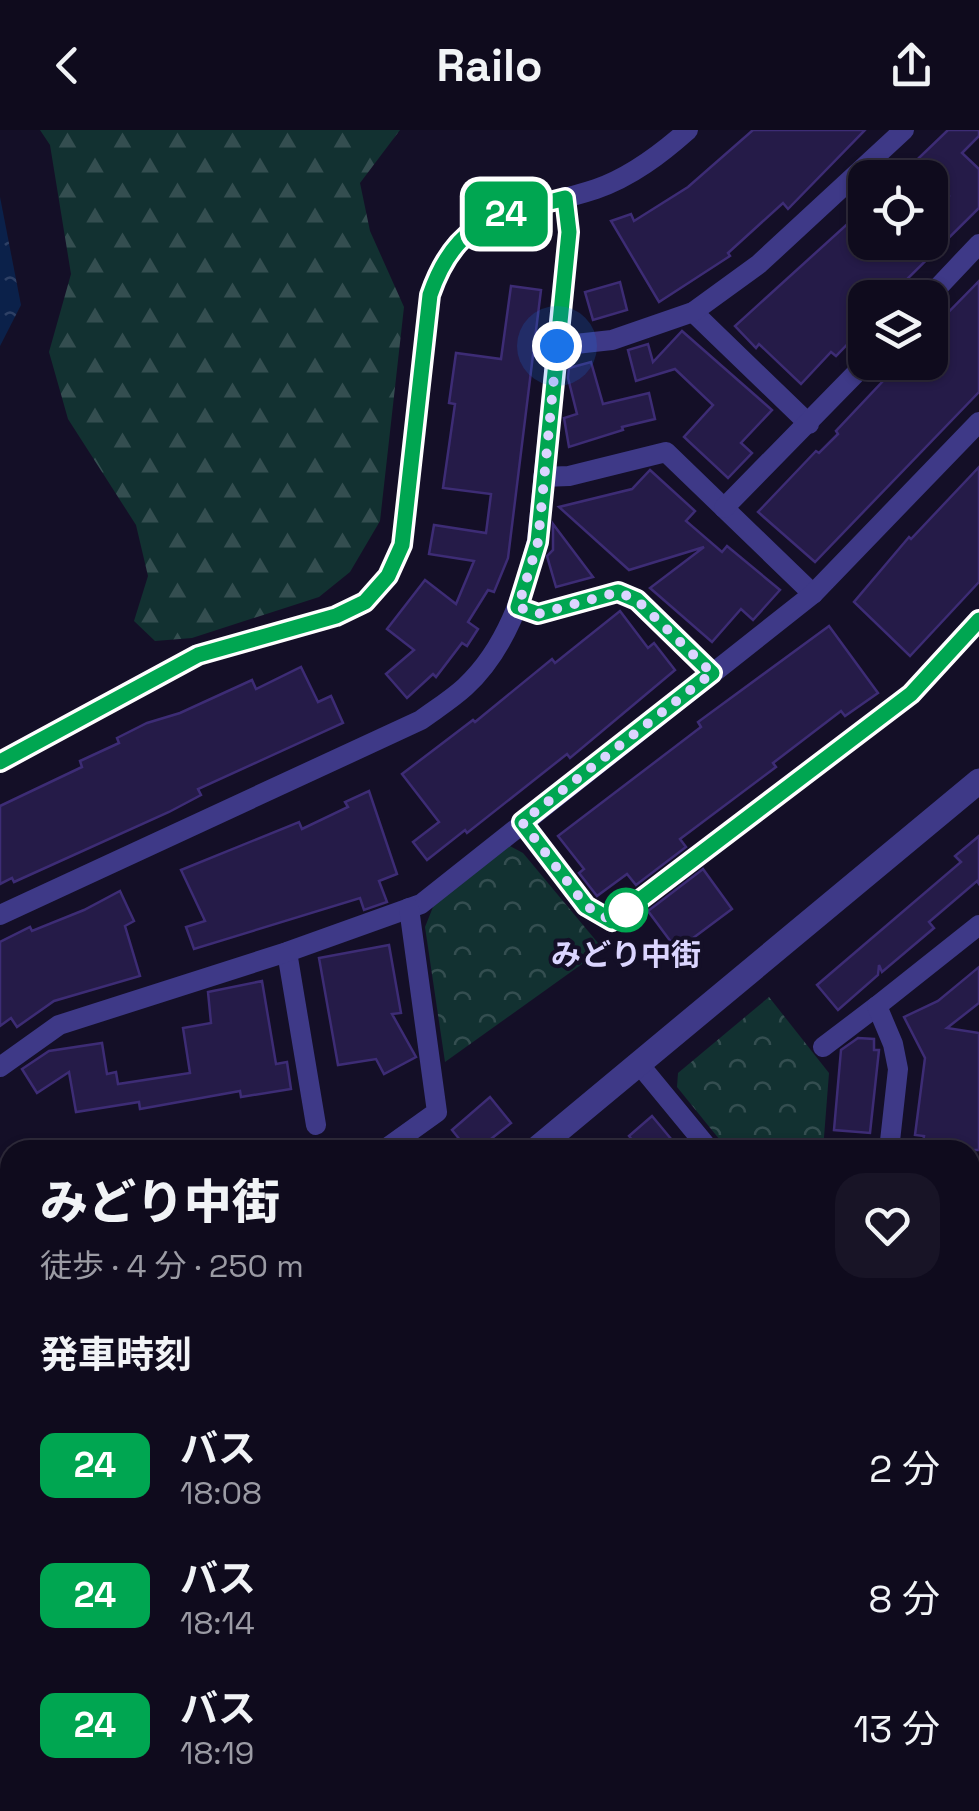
<!DOCTYPE html>
<html lang="ja">
<head>
<meta charset="utf-8">
<style>
	body { margin:0; font-family:"Space Grotesk","Noto Sans JP",sans-serif; background:#181426; color:#f1f3f6; height:100vh; display:flex; flex-direction:column; font-size:38px; white-space:nowrap }
	* { box-sizing:border-box; margin:0 }
	p { font-size:32px; color:#9b9ba4 }
	.icon { flex:none; width:55px; height:55px; fill:none; stroke:currentColor; stroke-width:2; stroke-linecap:round; stroke-linejoin:round }
	.map { position:relative; flex:1; overflow:hidden }
	.details { position:absolute; left:0px; top:1010px; width:980px; height:672px; display:flex; flex-direction:column; background:#0f0b1d; border-radius:30px 30px 0 0; box-shadow:0 2px 8px #0004,0 0 0 2px #2f2b3b }
	.details>* { flex:none }
	.badge { padding:0 20px; border-radius:15px; font-size:35px; line-height:65px }
	.buttons { position:absolute; left:848px; top:30px; display:grid; gap:20px }
	.buttons a { display:grid; place-items:center; width:100px; height:100px; border-radius:20px; background:#0f0b1d; box-shadow:0 2px 8px #0004,0 0 0 2px #2f2b3b; font-size:50px }
	.you { position:absolute; width:50px; height:50px; margin:-25px; border:8px solid #fff; border-radius:50%; background:#1a73e8; box-shadow:0 0 0 15px #1a73e833 }
	.map>.badge { position:absolute; translate:-50% -50%; box-shadow:0 0 0 5px #fff }
	h2 { padding:0 40px; font-size:38px; line-height:90px }
	.round { display:grid; place-items:center; flex:none; width:105px; height:105px; border-radius:30px; background:#181426 }
	.headline { display:flex; align-items:center; justify-content:space-between; height:170px; padding:0 40px }
	h1 { font-size:48px; font-weight:800; line-height:75px }
	ul { padding:0; list-style:none }
	li { display:flex; align-items:center; gap:30px; height:130px; padding:0 40px }
	li div { flex:1 }
	li b { display:block; font-size:38px }
	li em { font-style:normal }
	li .badge { min-width:110px; font-weight:700; text-align:center }
	header { display:flex; justify-content:space-between; align-items:center; height:130px; padding:0 40px; background:#0f0b1d; font-size:45px; font-weight:800 }
	.map>svg:first-child { display:block }
</style>
</head>
<body>
<header><svg class="icon" aria-label="back" viewBox="0 0 24 24"><path d="M15 5l-7 7 7 7"/></svg>Railo<svg class="icon" aria-label="share" viewBox="0 0 24 24"><path d="M12 15V3M7 8l5-5 5 5M5 13v7h14v-7"/></svg></header>
<div class="map">
<svg width="979" height="1681" viewBox="0 0 979 1681">
	<defs>
		<pattern id="forest-firs" width="22" height="20" patternUnits="userSpaceOnUse" patternTransform="scale(2.5)"><rect width="22" height="20" fill="#123131"/><path d="M5 1l3.5 6h-7zM16 11l3.5 6h-7z" fill="#344e50"/></pattern>
		<pattern id="park-crowns" width="20" height="18" patternUnits="userSpaceOnUse" patternTransform="scale(2.5)"><rect width="20" height="18" fill="#123131"/><path d="M2 6a3 3 0 1 1 6 0M12 15a3 3 0 1 1 6 0" fill="none" stroke="#344e50"/></pattern>
		<pattern id="water-ripples" width="26" height="14" patternUnits="userSpaceOnUse" patternTransform="scale(2.5)"><rect width="26" height="14" fill="#0b214a"/><path d="M2 4q2-2 4 0t4 0M15 11q2-2 4 0t4 0" fill="none" stroke="#2e4065"/></pattern>
	</defs>
	<rect width="100%" height="100%" fill="#140f27"/>
	<g fill="url(#forest-firs)">
		<polygon points="40,0 400,0 360,53 370,101 404,177 380,391 350,442 319,467 192,508 155,511 134,491 148,446 136,395 68,289 49,222 71,144 50,15"/>
		<polygon points="970,1367 979,1369 979,1681 0,1681 0,1636 10,1630 10,1672 970,1672"/>
	</g>
	<g fill="url(#park-crowns)">
		<polygon points="508,715 523,723 603,819 445,932 425,797 435,772"/>
		<polygon points="769,867 829,943 823,1020 728,1020 677,957 678,943"/>
	</g>
	<polygon fill="url(#water-ripples)" points="0,67 21,175 0,216"/>
	<g fill="#251b48" stroke="#3d2c75" stroke-width="2.5">
		<polygon points="753,0 865,0 788,79 783,73 728,123 730,126 659,172 611,91 631,84 634,91 688,57"/>
		<polygon points="948,0 979,0 979,6 962,23 979,39 979,78 888,168 865,168 865,196 836,226 831,222 801,254 759,214 756,218 735,196 865,78 865,112 930,112 930,85 949,66 932,48 898,48"/>
		<polygon points="979,151 979,262 815,432 758,382 816,321 819,323 838,304 836,301 901,232 930,232 930,201"/>
		<polygon points="620,152 627,180 593,190 585,162"/>
		<polygon points="511,156 541,160 508,428 494,462 488,460 468,492 478,499 467,516 462,513 436,547 433,544 407,568 386,544 414,520 387,499 425,450 456,474 474,431 429,424 434,395 486,403 491,364 443,358 455,274 449,273 456,223 501,229"/>
		<polygon points="682,201 772,280 741,313 752,323 728,348 684,307 713,275 675,239 636,251 628,220 648,214 653,232"/>
		<polygon points="591,232 603,274 649,263 655,289 622,297 623,300 569,317 564,288 577,284 568,248 569,238"/>
		<polygon points="979,337 979,452 910,526 854,472 909,407 911,409"/>
		<polygon points="650,340 695,381 686,391 722,422 727,416 780,460 753,490 741,479 712,512 650,458 704,417 629,440 559,377 632,359"/>
		<polygon points="553,394 593,447 556,457 547,426 553,420"/>
		<polygon points="620,481 648,518 654,513 675,540 570,628 567,624 467,703 465,700 427,730 413,712 439,692 402,644 473,590 475,592 552,529 555,533"/>
		<polygon points="829,496 878,563 845,586 841,581 773,633 776,637 680,709 686,717 636,755 627,744 597,766 579,743 584,739 558,706 701,597 698,592"/>
		<polygon points="301,537 318,572 331,566 343,593 198,659 201,665 169,682 14,752 12,748 0,754 0,676 82,637 80,631 119,613 117,608 147,593 180,583 252,550 256,559"/>
		<polygon points="369,661 397,744 379,751 387,772 364,780 360,768 194,819 186,797 205,791 181,740 299,692 302,699 348,677 345,672"/>
		<polygon points="979,706 979,754 977,751 929,792 934,798 882,842 879,835 878,845 838,880 817,855 961,732 955,726"/>
		<polygon points="703,739 732,779 677,820 648,781"/>
		<polygon points="120,761 134,791 125,796 140,846 54,871 17,897 11,888 0,896 0,812 30,797 32,801 84,780"/>
		<polygon points="389,815 401,883 392,884 416,927 384,944 376,929 338,935 319,828"/>
		<polygon points="979,837 979,873 947,898 979,903 979,1020 922,1020 924,1006 915,1005 925,928 904,887 938,871"/>
		<polygon points="262,851 276,934 287,932 291,959 241,967 240,961 140,979 139,972 76,982 69,942 37,963 22,939 49,921 102,913 107,944 116,942 118,954 190,943 183,898 211,893 208,862"/>
		<polygon points="858,908 874,909 874,920 879,920 870,1003 834,1000 841,920"/>
		<polygon points="490,967 511,993 477,1020 468,1020 452,1000"/>
		<polygon points="652,986 672,1010 660,1020 640,1020 629,1006"/>
	</g>
	<g fill="none" stroke-linecap="round" stroke-linejoin="round">
		<g stroke="#3e3987" stroke-width="20">
			<polyline points="928,168 979,114"/>
			<polyline points="693,182 809,294"/>
			<polyline points="557,216 612,210 693,182 759,134 904,0"/>
			<polyline points="543,347 569,346 666,322 813,464"/>
			<polyline points="724,378 867,232"/>
			<polyline points="518,477 538,484 618,462 637,470 712,543"/>
			<path d="M0 632 198 525 336 486 365 472 388 446 402 415 430 165C461 75 518 85 596 59 631 47 661 24 688 0"/>
			<polyline points="522,692 586,776 612,791 911,564 979,490"/>
			<path d="M0 785 421 590C436 579 452 569 465 557 506 519 524 464 537 411L569 101 565 67"/>
			<polyline points="287,822 316,995"/>
			<polyline points="823,917 877,876"/>
			<polyline points="639,934 709,1019"/>
			<polyline points="0,937 59,895 287,822 421,774 813,464 979,292"/>
			<polyline points="384,1020 437,982 409,778"/>
			<polyline points="889,1020 898,939 893,914 877,876 979,795"/>
			<polyline points="0,1174 10,1176"/>
			<polyline points="970,1340 979,1342"/>
			<polyline points="0,1391 10,1392"/>
		</g>
		<g stroke="#3e3987" stroke-width="25">
			<polyline points="535,1020 979,651"/>
			<polyline points="0,1286 10,1287"/>
		</g>
	</g>
	<g fill="none" stroke-linecap="round" stroke-linejoin="round">
		<g stroke="#fff" stroke-width="22">
			<path id="line" d="M0 632 198 525 336 486 365 472 388 446 402 415 430 165C456 89 495 87 565 68L569 102 538 412 518 477 538 484 618 462 637 470 712 543 522 692 586 776 612 791 911 564 979 490"/>
		</g>
		<use href="#line" stroke="#00a651" stroke-width="15"/>
		<polyline stroke="#dbd5ff" stroke-width="10" stroke-dasharray="0 18" points="557,216 538,412 518,477 538,484 618,462 637,470 712,543 522,692 586,776 612,791 626,780"/>
	</g>
	<circle fill="#fff" stroke="#00a651" stroke-width="5" cx="626" cy="780" r="20"/>
	<g text-anchor="middle" dominant-baseline="central" stroke-width="8" stroke-linejoin="round" paint-order="stroke">
		<g font-size="30" font-weight="bold" fill="#dbd5ff" stroke="#140f27">
			<text x="626" y="824">みどり中街</text>
		</g>
	</g>
</svg>
<div class="buttons">
<a><svg class="icon" aria-label="locate" viewBox="0 0 24 24"><circle cx="12" cy="12" r="6"/><path d="M12 2v4M12 18v4M2 12h4M18 12h4"/></svg></a>
<a><svg class="icon" aria-label="layers" viewBox="0 0 24 24"><path d="M12 4l9 5-9 5-9-5zM3 14l9 5 9-5"/></svg></a>
</div>
<div class="you" style="left:557px;top:216px"></div>
<b class="badge" style="left:506px;top:84px;background:#00a651;color:#fff">24</b>
<section class="details">
<div class="headline"><div><h1>みどり中街</h1><p>徒歩 · 4 分 · 250 m</p></div><a class="round"><svg class="icon" aria-label="heart" viewBox="0 0 24 24"><path d="M12 20l-8-8c-3-5 5-10 8-4 3-6 11-1 8 4z"/></svg></a></div>
<h2>発車時刻</h2>
<ul>
<li><span class="badge" style="background:#00a651;color:#fff">24</span><div><b>バス</b><p>18:08</p></div><em>2 分</em></li>
<li><span class="badge" style="background:#00a651;color:#fff">24</span><div><b>バス</b><p>18:14</p></div><em>8 分</em></li>
<li><span class="badge" style="background:#00a651;color:#fff">24</span><div><b>バス</b><p>18:19</p></div><em>13 分</em></li>
</ul>
</section>
</div>
</body>
</html>
